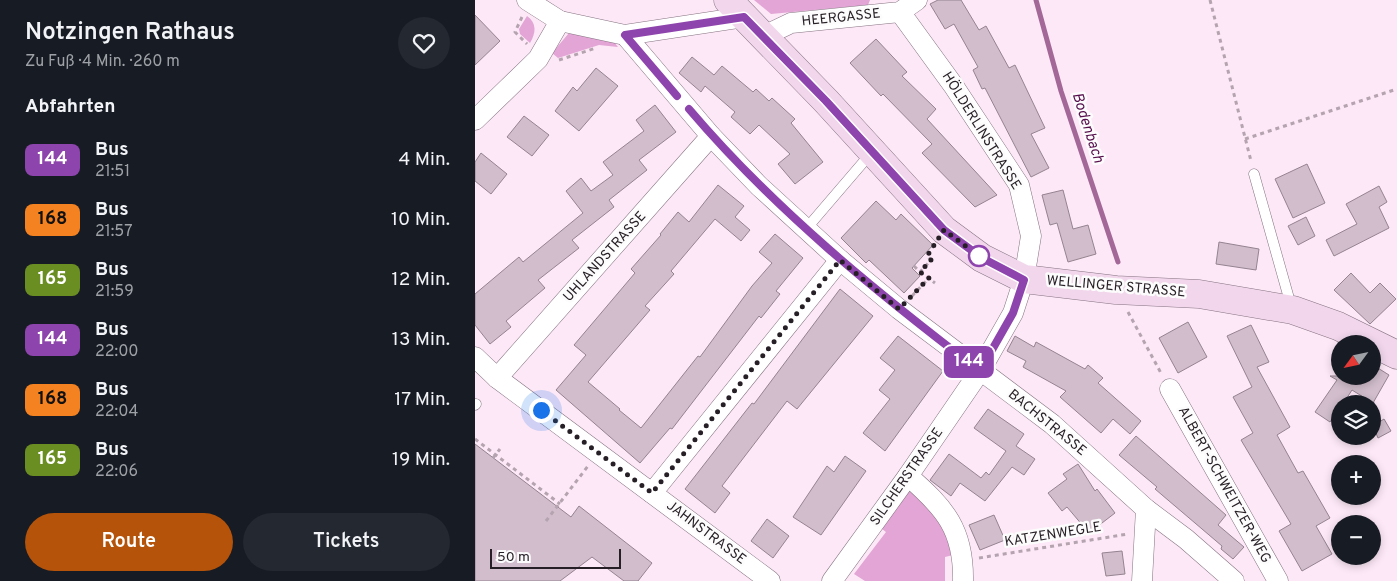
<!DOCTYPE html>
<html lang="de">
<head>
<meta charset="utf-8">
<style>
	body { margin:0; font-family:Overpass,sans-serif; background:#242831; color:#f1f3f6; height:100vh; display:flex; flex-direction:column; font-size:19px; white-space:nowrap }
	* { box-sizing:border-box; margin:0 }
	p { font-size:16px; color:#9ea1a6 }
	.icon { flex:none; width:28px; height:28px; fill:none; stroke:currentColor; stroke-width:2; stroke-linecap:round; stroke-linejoin:round }
	.map { position:relative; flex:1; overflow:hidden }
	.drawer { display:flex; flex-direction:column; background:#171b24; width:475px }
	.drawer>* { flex:none }
	.badge { padding:0 10px; border-radius:8px; font-size:18px; line-height:32px }
	.needle { width:32px; rotate:237deg }
	.controls { position:absolute; left:856px; top:335px; display:grid; gap:10px }
	.controls a { display:grid; place-items:center; width:50px; height:50px; border-radius:50%; background:#171b24; box-shadow:0 2px 8px #0003; font-size:25px }
	.scale { position:absolute; left:15px; bottom:12px; width:131px; box-sizing:border-box; padding-left:5px; border:2px solid #261f25; border-top:0; font-size:14px; line-height:18px; white-space:nowrap; color:#261f25; -webkit-text-stroke:4px #fcfcfc; paint-order:stroke }
	.you { position:absolute; width:25px; height:25px; margin:-12px; border:4px solid #fff; border-radius:50%; background:#1a73e8; box-shadow:0 0 0 8px #1a73e833 }
	.map>.badge { position:absolute; translate:-50% -50%; box-shadow:0 0 0 2px #fff }
	h2 { padding:0 25px; font-size:19px; line-height:45px }
	.round { display:grid; place-items:center; flex:none; width:52px; height:52px; border-radius:26px; background:#242831 }
	.head { display:flex; align-items:center; justify-content:space-between; height:85px; padding:0 25px }
	h1 { font-size:24px; font-weight:600; line-height:38px }
	.cta { display:flex; gap:10px; margin-top:auto; padding:10px 25px }
	.cta a { flex:1; height:58px; border-radius:30px; background:#b45309; color:#fff; font-size:20px; font-weight:600; line-height:58px; text-align:center }
	.cta a+a { background:#242831; color:#f1f3f6 }
	ul { padding:0; list-style:none }
	li { display:flex; align-items:center; gap:15px; height:60px; padding:0 25px }
	li div { flex:1 }
	li b { display:block; font-size:19px }
	li em { font-style:normal }
	li .badge { min-width:55px; font-weight:700; text-align:center }
	main { display:flex; flex:1; min-height:0 }
	.map>svg:first-child { display:block }
</style>
</head>
<body>
<main>
<section class="drawer">
<div class="head"><div><h1>Notzingen Rathaus</h1><p>Zu Fuß · 4 Min. · 260 m</p></div><a class="round"><svg class="icon" aria-label="heart" viewBox="0 0 24 24"><path d="M12 20l-8-8c-3-5 5-10 8-4 3-6 11-1 8 4z"/></svg></a></div>
<h2>Abfahrten</h2>
<ul>
<li><span class="badge" style="background:#8e44ad;color:#fff">144</span><div><b>Bus</b><p>21:51</p></div><em>4 Min.</em></li>
<li><span class="badge" style="background:#f58220;color:#111">168</span><div><b>Bus</b><p>21:57</p></div><em>10 Min.</em></li>
<li><span class="badge" style="background:#6b8e23;color:#fff">165</span><div><b>Bus</b><p>21:59</p></div><em>12 Min.</em></li>
<li><span class="badge" style="background:#8e44ad;color:#fff">144</span><div><b>Bus</b><p>22:00</p></div><em>13 Min.</em></li>
<li><span class="badge" style="background:#f58220;color:#111">168</span><div><b>Bus</b><p>22:04</p></div><em>17 Min.</em></li>
<li><span class="badge" style="background:#6b8e23;color:#fff">165</span><div><b>Bus</b><p>22:06</p></div><em>19 Min.</em></li>
</ul>
<div class="cta"><a>Route</a><a>Tickets</a></div>
</section>
<div class="map">
<svg width="922" height="581" viewBox="0 0 922 581">
	<rect width="100%" height="100%" fill="#fde8f7"/>
	<g fill="#e3a5d5">
		<polygon points="279,0 395,0 393,5 296,14"/>
		<path d="M52 16C62 23 61 33 55 43L45 34 44 29Z"/>
		<polygon points="101,32 139,42 143,47 124,45 83,58 77,53 94,33"/>
		<polygon points="433,476 486,553 470,557 470,581 390,581 379,574 411,532 399,523"/>
	</g>
	<g fill="none" stroke-linecap="round" stroke-linejoin="round">
		<polyline stroke="#a36897" stroke-width="5" points="561,0 586,91 643,262"/>
	</g>
	<g fill="#d1bdcc" stroke="#958390">
		<polygon points="463,0 486,0 504,30 511,26 534,68 540,65 570,128 556,134 574,168 556,177 510,88 507,89 498,70 503,67 479,24 470,29 455,4"/>
		<polygon points="0,15 25,41 0,65"/>
		<polygon points="401,39 432,72 427,76 461,109 452,119 522,195 500,207 447,153 457,144 408,94 406,96 375,63"/>
		<polygon points="217,57 239,75 247,66 278,92 281,89 294,101 297,98 320,119 316,123 348,162 320,184 303,164 315,154 284,125 275,134 256,117 260,112 230,86 226,92 204,73"/>
		<polygon points="121,68 143,86 104,131 80,111 98,87 102,91"/>
		<polygon points="180,105 201,132 164,160 172,170 134,200 139,207 97,240 104,248 63,280 70,288 31,321 36,327 15,344 0,325 0,294 44,257 48,262 108,213 91,191 106,178 116,191 138,175 128,162 169,131 161,120"/>
		<polygon points="49,116 74,135 57,156 32,137"/>
		<polygon points="6,153 32,174 16,194 0,181 0,162"/>
		<polygon points="832,164 850,203 818,218 800,179"/>
		<polygon points="243,185 269,206 260,217 275,230 266,241 240,219 196,271 199,274 170,306 175,310 113,382 145,409 144,410 166,428 223,356 225,357 277,286 297,263 284,252 300,234 328,258 301,291 305,294 286,318 284,316 197,429 195,428 165,463 81,390 111,355 99,345 160,273 156,269 186,235 185,234 203,212 214,222"/>
		<polygon points="904,186 912,202 904,207 914,228 859,256 851,240 882,224 871,204"/>
		<polygon points="588,190 598,229 613,225 621,254 593,262 582,223 575,225 567,195"/>
		<polygon points="401,201 421,220 426,214 458,245 437,268 445,276 429,293 394,260 391,263 366,238"/>
		<polygon points="831,217 840,236 823,245 813,226"/>
		<polygon points="744,242 784,249 781,270 741,264"/>
		<polygon points="876,273 895,293 905,283 921,299 895,324 859,290"/>
		<polygon points="365,289 398,316 322,409 312,401 247,486 255,493 240,513 210,489 277,403 279,404"/>
		<polygon points="713,322 732,357 703,373 684,338"/>
		<polygon points="776,325 794,362 782,367 815,427 802,435 823,473 828,471 855,518 841,526 857,554 827,571 804,531 816,524 766,440 778,433 758,397 777,387 752,336"/>
		<polygon points="423,336 468,371 410,451 388,433 415,399 404,390 420,370 405,358"/>
		<polygon points="540,336 559,347 561,342 610,369 613,365 628,378 623,383 666,421 655,434 638,419 626,433 585,397 591,391 548,367 551,361 532,351"/>
		<polygon points="898,365 914,375 898,403 877,390 868,404 865,404 865,408 855,422 840,412 862,380 855,376 898,376"/>
		<polygon points="513,409 549,434 541,446 560,459 549,475 537,467 510,501 485,483 476,496 455,480 474,454 506,478 511,472 514,475 531,451 499,428"/>
		<polygon points="909,419 916,431 903,438 898,426"/>
		<polygon points="661,436 751,515 743,525 769,547 758,559 746,549 747,546 680,489 682,487 644,455"/>
		<polygon points="0,444 96,517 104,506 177,563 163,581 149,581 117,557 85,581 0,581"/>
		<polygon points="370,456 391,471 346,535 318,517 352,466 359,472"/>
		<polygon points="603,464 620,491 622,489 640,513 614,533 592,507 587,511 573,493 592,479 588,474"/>
		<polygon points="519,515 530,540 505,550 494,525"/>
		<polygon points="292,519 314,536 298,558 276,541"/>
		<polygon points="647,551 650,574 631,576 627,553"/>
	</g>
	<g fill="none" stroke-linecap="round" stroke-linejoin="round">
		<g stroke="#857381" stroke-width="11">
			<g id="lane">
				<polyline points="779,174 817,309"/>
				<polyline points="331,229 397,152"/>
				<polyline points="0,405 1,404"/>
			</g>
		</g>
		<g stroke="#857381" stroke-width="21">
			<g id="street">
				<polyline points="52,0 85,21 150,35 269,17"/>
				<polyline points="150,35 236,136 284,186 365,260 424,309 577,424 671,509 711,539 759,581"/>
				<polyline points="289,36 316,23 425,12 442,0"/>
				<polyline points="0,120 63,59 85,21"/>
				<polyline points="0,357 22,378 295,581"/>
				<polyline points="22,378 236,136"/>
				<polyline points="695,389 803,581"/>
				<path d="M433 476C470 508 489 530 488 581"/>
				<polyline points="177,493 365,260"/>
				<polyline points="357,581 433,476 505,371 538,313 549,279 556,236 544,185 478,85 425,12"/>
				<polyline points="667,581 671,509"/>
			</g>
		</g>
		<g stroke="#857381" stroke-width="29">
			<polyline id="secondary" points="253,0 351,101 469,230 507,258 549,279 641,290 724,294 818,310 863,326 922,355"/>
		</g>
		<g stroke="#b5a4b0" stroke-width="3" stroke-dasharray="4 4" stroke-linecap="butt">
			<polyline points="735,0 776,161"/>
			<polyline points="47,17 40,32 52,44"/>
			<polyline points="84,60 121,48"/>
			<polyline points="770,139 922,89"/>
			<polyline points="439,266 445,272 456,260 452,256 458,247"/>
			<polyline points="445,272 460,283"/>
			<polyline points="437,296 454,278"/>
			<polyline points="653,312 687,375"/>
			<polyline points="0,439 85,504"/>
			<polyline points="18,458 25,449"/>
			<polyline points="71,521 113,466"/>
			<polyline points="504,558 653,534"/>
		</g>
		<use href="#lane" stroke="#fff" stroke-width="10"/>
		<use href="#street" stroke="#fff" stroke-width="20"/>
		<use href="#secondary" stroke="#f2d7ec" stroke-width="28"/>
	</g>
	<g fill="none" stroke-linecap="round" stroke-linejoin="round">
		<g stroke="#fff" stroke-width="11">
			<path id="line" d="M202 96 150 35 269 17 351 101 469 230 507 258 549 280 538 313 505 371C401 292 299 209 214 109"/>
		</g>
		<use href="#line" stroke="#8e44ad" stroke-width="8"/>
		<polyline stroke="#261f25" stroke-width="5" stroke-dasharray="0 9" points="66,410 177,493 365,260 424,309 454,278 445,272 456,260 452,256 469,230 507,258 504,256"/>
	</g>
	<circle fill="#fff" stroke="#8e44ad" stroke-width="2.5" cx="504" cy="256" r="10"/>
	<g text-anchor="middle" dominant-baseline="central" stroke-width="5" stroke-linejoin="round" paint-order="stroke">
		<g font-size="14" fill="#261f25" stroke="#fcfcfc">
			<text transform="translate(366 18) rotate(-6)">HEERGASSE</text>
			<text transform="translate(506 131) rotate(58)">HÖLDERLINSTRASSE</text>
			<text transform="translate(130 257) rotate(-48)">UHLANDSTRASSE</text>
			<text transform="translate(641 287) rotate(5)">WELLINGER STRASSE</text>
			<text transform="translate(572 423) rotate(39)">BACHSTRASSE</text>
			<text transform="translate(432 477) rotate(-55)">SILCHERSTRASSE</text>
			<text transform="translate(749 485) rotate(61)">ALBERT-SCHWEITZER-WEG</text>
			<text transform="translate(231 533) rotate(37)">JAHNSTRASSE</text>
			<text transform="translate(578 535) rotate(-9)">KATZENWEGLE</text>
		</g>
		<g font-size="15" font-style="italic" fill="#570e4d" stroke="#fcfcfc">
			<text transform="translate(612 128) rotate(72)">Bodenbach</text>
		</g>
	</g>
</svg>
<div class="controls">
<a><svg class="needle" viewBox="-14 -14 28 28"><path d="M0-13l5 13h-10z" fill="#e53935"/><path d="M0 13l5-13h-10z" fill="#9ea1a6"/></svg></a>
<a><svg class="icon" aria-label="layers" viewBox="0 0 24 24"><path d="M12 4l9 5-9 5-9-5zM3 14l9 5 9-5"/></svg></a>
<a>+</a>
<a>−</a>
</div>
<div class="scale">50 m</div>
<div class="you" style="left:66px;top:410px"></div>
<b class="badge" style="left:494px;top:362px;background:#8e44ad;color:#fff">144</b>
</div>
</main>
</body>
</html>
